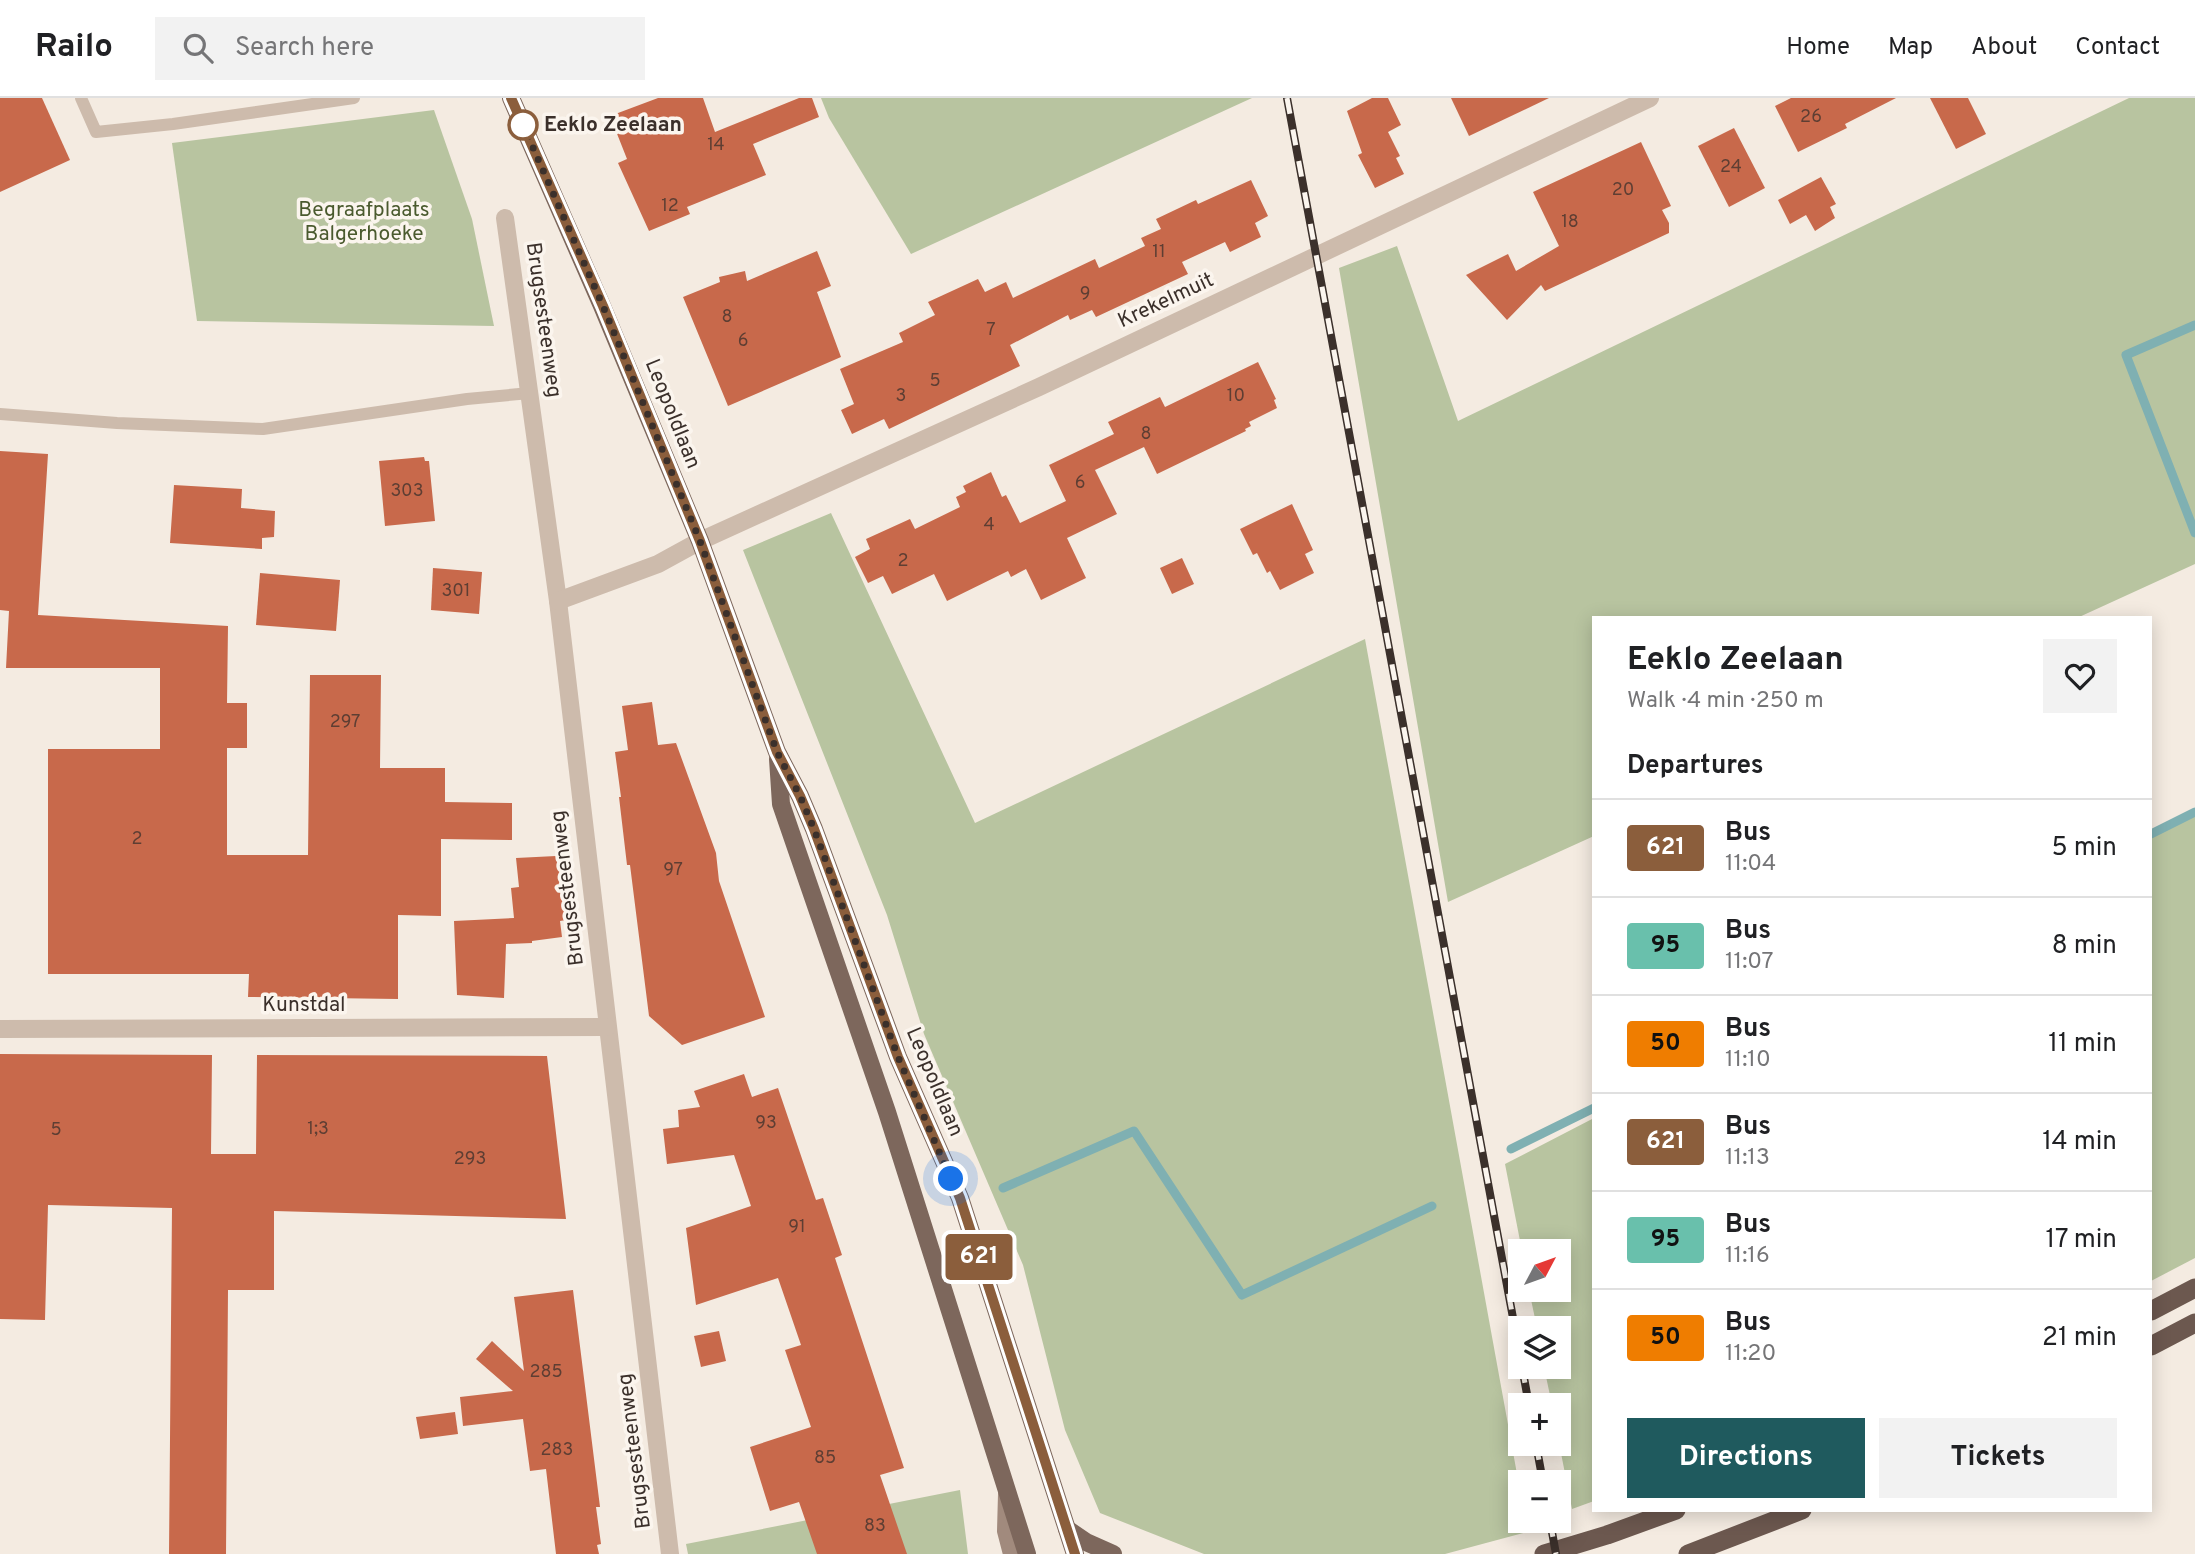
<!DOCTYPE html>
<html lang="en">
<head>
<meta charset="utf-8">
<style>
	body { margin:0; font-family:Overpass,sans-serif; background:#f2f2f2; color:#202124; height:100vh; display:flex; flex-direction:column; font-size:26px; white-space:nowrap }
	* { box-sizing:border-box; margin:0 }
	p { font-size:23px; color:#757577 }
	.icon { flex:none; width:38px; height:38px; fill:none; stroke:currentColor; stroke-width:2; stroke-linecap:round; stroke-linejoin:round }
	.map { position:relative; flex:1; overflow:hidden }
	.panel { position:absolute; left:1592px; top:518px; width:560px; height:896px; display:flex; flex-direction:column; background:#fff; border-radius:0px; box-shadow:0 4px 18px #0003 }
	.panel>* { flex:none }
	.badge { padding:0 14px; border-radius:5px; font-size:24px; line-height:46px }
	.needle { width:46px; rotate:49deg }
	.controls { position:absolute; left:1508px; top:1141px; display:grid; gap:14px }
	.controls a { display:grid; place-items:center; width:63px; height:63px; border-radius:0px; background:#fff; box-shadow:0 4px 18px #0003; font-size:35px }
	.you { position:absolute; width:35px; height:35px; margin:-18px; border:5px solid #fff; border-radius:50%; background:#1a73e8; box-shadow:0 0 0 10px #1a73e833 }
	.map>.badge { position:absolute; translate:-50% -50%; box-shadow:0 0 0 4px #fff }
	h2 { padding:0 35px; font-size:26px; line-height:63px }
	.round { display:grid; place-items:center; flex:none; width:74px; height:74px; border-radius:0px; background:#f2f2f2 }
	.head { display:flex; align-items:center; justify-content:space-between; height:119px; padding:0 35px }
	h1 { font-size:33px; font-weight:700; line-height:52px }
	.button { display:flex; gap:14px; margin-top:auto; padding:14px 35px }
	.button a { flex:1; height:80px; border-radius:0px; background:#1f5a5e; color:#fff; font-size:28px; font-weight:700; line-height:80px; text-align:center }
	.button a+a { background:#f2f2f2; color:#202124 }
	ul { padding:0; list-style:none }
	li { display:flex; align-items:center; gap:21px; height:98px; padding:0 35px; border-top:2px solid #e0e0e0 }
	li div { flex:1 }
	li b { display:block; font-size:26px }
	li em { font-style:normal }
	li .badge { min-width:77px; font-weight:700; text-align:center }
	header { display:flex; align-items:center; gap:42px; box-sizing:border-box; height:98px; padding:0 35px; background:#fff; border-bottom:2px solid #e0e0e0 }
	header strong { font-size:33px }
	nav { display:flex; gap:38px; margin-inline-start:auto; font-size:24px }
	.search { width:490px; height:63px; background:#f2f2f2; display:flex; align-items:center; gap:18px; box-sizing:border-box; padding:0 24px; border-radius:0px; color:#757577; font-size:26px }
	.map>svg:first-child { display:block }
</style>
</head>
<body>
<header>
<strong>Railo</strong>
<div class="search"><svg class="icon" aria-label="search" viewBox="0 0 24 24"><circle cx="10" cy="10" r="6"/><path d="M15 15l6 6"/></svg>Search here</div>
<nav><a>Home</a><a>Map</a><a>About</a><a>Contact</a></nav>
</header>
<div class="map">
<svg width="2195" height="1456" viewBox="0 0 2195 1456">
	<rect width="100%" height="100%" fill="#f4ebe1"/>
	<g fill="#b8c4a0">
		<polygon points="821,0 1252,0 911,156 829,20"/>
		<polygon points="2129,0 2195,0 2195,466 2077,520 1594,520 1594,738 1448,804 1339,170 1397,148 1458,323"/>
		<polygon points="434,12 472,121 494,228 197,223 172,45"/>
		<polygon points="831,415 975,725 1365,541 1521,1398 1521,1423 1525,1423 1527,1434 1445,1456 1204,1456 1100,1415 1065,1332 1023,1167 924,936 887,817 743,452"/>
		<polygon points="2195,714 2195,1160 2151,1183 2151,736"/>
		<polygon points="1594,1020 1594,1403 1572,1411 1559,1345 1559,1307 1552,1307 1544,1269 1559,1269 1559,1230 1537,1230 1529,1192 1559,1192 1559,1153 1522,1153 1505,1066"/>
		<polygon points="960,1392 968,1456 688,1456 686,1446"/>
	</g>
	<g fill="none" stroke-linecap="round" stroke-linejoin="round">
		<g stroke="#7fb0b2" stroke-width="9">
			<polyline points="2195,227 2126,257 2195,435"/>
			<polyline points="2151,736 2195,714"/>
			<polyline points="1511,1051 1594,1010"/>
			<polyline points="1003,1090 1134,1033 1242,1197 1432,1108"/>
		</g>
	</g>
	<g fill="#c8694b">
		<polygon points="0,0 42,0 70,62 0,94"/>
		<polygon points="658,0 703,0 715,34 799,0 812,0 819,19 753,46 766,77 687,109 690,116 649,133 618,65 627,61 610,18"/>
		<polygon points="1372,0 1388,0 1401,27 1388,34 1400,58 1396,60 1404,76 1375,90 1358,57 1362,55 1347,13"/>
		<polygon points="1451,0 1549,0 1469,38"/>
		<polygon points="1791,0 1896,0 1845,26 1847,30 1798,54 1775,8"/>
		<polygon points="1930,0 1968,0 1986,36 1956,51"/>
		<polygon points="1734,30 1765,90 1729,109 1698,48"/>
		<polygon points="1641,44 1671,108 1662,112 1669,125 1669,135 1545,193 1541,187 1507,222 1466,177 1508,156 1516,173 1559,148 1533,94"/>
		<polygon points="1821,79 1836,106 1830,109 1835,120 1815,133 1806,117 1790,126 1778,102"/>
		<polygon points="1251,82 1268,118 1255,125 1261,139 1230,154 1225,144 1182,164 1188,176 1096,219 1092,212 1070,222 1068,217 1010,247 1020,268 889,331 884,321 852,336 841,312 854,306 840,271 903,244 899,235 935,217 928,204 978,181 985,194 1006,184 1013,200 1095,161 1099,170 1145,148 1141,140 1161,131 1156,121 1196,102 1198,106"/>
		<polygon points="817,153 831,188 817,194 841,259 728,308 683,199 720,184 719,179 745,173 747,183"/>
		<polygon points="1258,264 1276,301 1274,302 1277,310 1249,324 1251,328 1245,331 1246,333 1157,376 1144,349 1095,372 1117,416 1067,440 1086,480 1041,502 1026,471 1011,479 1008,473 947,503 934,476 892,496 883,478 868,485 855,459 870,451 866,441 910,421 915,431 960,409 956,399 966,394 963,388 991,374 1002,399 1006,397 1020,425 1066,403 1049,367 1114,336 1108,324 1160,299 1165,309"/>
		<polygon points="0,353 48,356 38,517 228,528 227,605 247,605 247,650 227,650 227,757 308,757 310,577 381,577 380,670 445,670 445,704 512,705 512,742 441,741 441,818 398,817 398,901 248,899 249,876 48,876 48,651 160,651 160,570 6,570 9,513 0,512"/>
		<polygon points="424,359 425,363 429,363 435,423 385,428 379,363"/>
		<polygon points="174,387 242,391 241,410 275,413 274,439 262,440 262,451 170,445"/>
		<polygon points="1292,406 1313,452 1305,456 1314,475 1280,492 1270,473 1267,475 1257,455 1253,457 1240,431"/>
		<polygon points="1182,460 1194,486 1172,496 1160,470"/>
		<polygon points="433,470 482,474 479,516 431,512"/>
		<polygon points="260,475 340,482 336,533 256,527"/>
		<polygon points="652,604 658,647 676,645 716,755 719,783 765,919 682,947 649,918 630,767 627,767 619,699 621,699 615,654 628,652 622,608"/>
		<polygon points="556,758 558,769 560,768 566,822 560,823 562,839 532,843 532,845 506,846 504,900 457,897 454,823 514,820 511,790 519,789 516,760"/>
		<polygon points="0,956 212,957 211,1056 256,1056 257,957 547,958 566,1121 274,1113 274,1192 228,1192 226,1456 169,1456 172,1110 48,1107 45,1222 0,1221"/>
		<polygon points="744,976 752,999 778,990 816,1102 823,1100 842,1157 835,1160 904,1370 880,1377 907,1456 817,1456 799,1404 770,1413 750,1349 811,1329 785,1252 801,1247 778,1180 696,1207 686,1130 751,1108 734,1057 667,1066 663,1031 679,1029 678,1012 700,1009 694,993"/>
		<polygon points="573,1192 600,1409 596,1409 601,1446 597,1447 599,1456 556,1456 546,1371 530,1373 523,1321 463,1328 460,1299 513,1293 476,1261 492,1243 524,1273 514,1199"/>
		<polygon points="719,1233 726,1263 701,1269 694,1238"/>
		<polygon points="455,1314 458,1336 420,1341 416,1319"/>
	</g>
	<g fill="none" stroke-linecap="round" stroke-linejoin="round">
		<g stroke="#cdbbac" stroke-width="12">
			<polyline points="81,0 96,34 173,26 354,0"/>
			<polyline points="0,316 117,325 263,331 467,301 530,295"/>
		</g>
		<g stroke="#cdbbac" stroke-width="18">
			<polyline points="505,120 558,503 670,1456"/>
			<polyline points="558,503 658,466 700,443 1039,289 1650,0"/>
			<polyline points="0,931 607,929"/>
		</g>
		<polyline stroke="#a18a7d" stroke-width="18" points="1007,1396 1006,1433 1012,1456"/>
		<g stroke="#7d675c" stroke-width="18">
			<polyline points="511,0 602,208 700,443 777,654 800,698 814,731 898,959 960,1100 1075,1456"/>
			<polyline points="778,661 781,706 887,1014 1027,1456"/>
			<polyline points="1067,1431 1086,1444 1113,1456"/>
		</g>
		<g stroke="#6c584f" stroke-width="19">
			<polyline points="2151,1213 2195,1190"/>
			<polyline points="2151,1248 2195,1225"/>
			<polyline points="1544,1456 1607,1437 1676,1412"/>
			<polyline points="1688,1456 1802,1412"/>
		</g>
		<g stroke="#3b302b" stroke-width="8">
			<g id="rail">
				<polyline points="1287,0 1521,1263"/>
				<polyline points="1522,1269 1529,1307"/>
				<polyline points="1536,1346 1543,1384"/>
				<polyline points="1550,1423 1556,1456"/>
			</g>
		</g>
		<use href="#rail" stroke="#fbf5ee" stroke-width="5" stroke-dasharray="16" stroke-linecap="butt"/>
	</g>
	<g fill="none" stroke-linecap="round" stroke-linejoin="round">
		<g stroke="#fff" stroke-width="16">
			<polyline id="line" points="511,0 603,208 700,443 777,654 800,698 814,731 898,959 960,1100 1075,1456"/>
		</g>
		<use href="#line" stroke="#8b5e3c" stroke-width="10"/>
		<polyline stroke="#3b302b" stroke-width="7" stroke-dasharray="0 12.6" points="523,27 603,208 700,443 777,654 800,698 814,731 898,959 951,1081"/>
	</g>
	<circle fill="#fff" stroke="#8b5e3c" stroke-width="3.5" cx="523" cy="27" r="14"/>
	<g text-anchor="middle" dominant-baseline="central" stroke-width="7" stroke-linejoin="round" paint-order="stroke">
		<g font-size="18" fill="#5e3e33">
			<text x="1811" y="19">26</text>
			<text x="716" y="47">14</text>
			<text x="1731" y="69">24</text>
			<text x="1623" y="92">20</text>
			<text x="670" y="108">12</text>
			<text x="1570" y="124">18</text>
			<text x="1159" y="154">11</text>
			<text x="1085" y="196">9</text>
			<text x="727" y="219">8</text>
			<text x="991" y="232">7</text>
			<text x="743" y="243">6</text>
			<text x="935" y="283">5</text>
			<text x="901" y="298">3</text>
			<text x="1236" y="298">10</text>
			<text x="1146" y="336">8</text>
			<text x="1080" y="385">6</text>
			<text x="407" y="393">303</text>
			<text x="989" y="427">4</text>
			<text x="903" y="463">2</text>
			<text x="456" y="493">301</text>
			<text x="345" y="624">297</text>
			<text x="137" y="741">2</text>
			<text x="673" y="772">97</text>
			<text x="766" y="1025">93</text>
			<text x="318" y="1031">1;3</text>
			<text x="56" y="1032">5</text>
			<text x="470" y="1061">293</text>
			<text x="797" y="1129">91</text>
			<text x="546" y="1274">285</text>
			<text x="557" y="1352">283</text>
			<text x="825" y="1360">85</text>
			<text x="875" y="1428">83</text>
		</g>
		<g font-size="21" font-weight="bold" fill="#3b302b" stroke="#fbf5ee" text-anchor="start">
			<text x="544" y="27">Eeklo Zeelaan</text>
		</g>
		<g font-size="21" fill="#4a5a2e" stroke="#fbf5ee">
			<text x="364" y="112">Begraafplaats<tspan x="364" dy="24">Balgerhoeke</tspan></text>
		</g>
		<g font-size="21" fill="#3b302b" stroke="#fbf5ee">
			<text transform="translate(1166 203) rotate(-25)">Krekelmuit</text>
			<text transform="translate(543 222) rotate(82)">Brugsesteenweg</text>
			<text transform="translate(672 316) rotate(68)">Leopoldlaan</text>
			<text transform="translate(568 790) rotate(-97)">Brugsesteenweg</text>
			<text x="304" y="907">Kunstdal</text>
			<text transform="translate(934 984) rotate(67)">Leopoldlaan</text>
			<text transform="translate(635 1353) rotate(-97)">Brugsesteenweg</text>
		</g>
	</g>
</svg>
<div class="controls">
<a><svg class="needle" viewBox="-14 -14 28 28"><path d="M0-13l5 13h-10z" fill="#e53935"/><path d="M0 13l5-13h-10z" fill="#757577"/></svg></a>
<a><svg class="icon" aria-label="layers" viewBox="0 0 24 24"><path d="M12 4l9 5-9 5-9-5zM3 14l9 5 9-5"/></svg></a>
<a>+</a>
<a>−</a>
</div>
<div class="you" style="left:951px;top:1081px"></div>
<b class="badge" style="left:979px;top:1159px;background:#8b5e3c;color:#fff">621</b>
<section class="panel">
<div class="head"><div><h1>Eeklo Zeelaan</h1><p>Walk · 4 min · 250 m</p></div><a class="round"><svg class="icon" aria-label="heart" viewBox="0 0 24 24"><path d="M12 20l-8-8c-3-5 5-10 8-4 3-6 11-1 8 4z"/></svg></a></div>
<h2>Departures</h2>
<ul>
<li><span class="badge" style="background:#8b5e3c;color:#fff">621</span><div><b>Bus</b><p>11:04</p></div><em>5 min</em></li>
<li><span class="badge" style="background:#69c0ac;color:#111">95</span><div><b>Bus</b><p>11:07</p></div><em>8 min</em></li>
<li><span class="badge" style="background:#ef7d00;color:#111">50</span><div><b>Bus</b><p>11:10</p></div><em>11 min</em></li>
<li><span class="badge" style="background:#8b5e3c;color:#fff">621</span><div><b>Bus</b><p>11:13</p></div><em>14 min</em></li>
<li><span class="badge" style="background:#69c0ac;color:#111">95</span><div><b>Bus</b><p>11:16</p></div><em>17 min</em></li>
<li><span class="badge" style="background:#ef7d00;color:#111">50</span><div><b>Bus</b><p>11:20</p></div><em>21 min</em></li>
</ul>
<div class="button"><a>Directions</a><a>Tickets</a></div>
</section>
</div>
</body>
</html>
